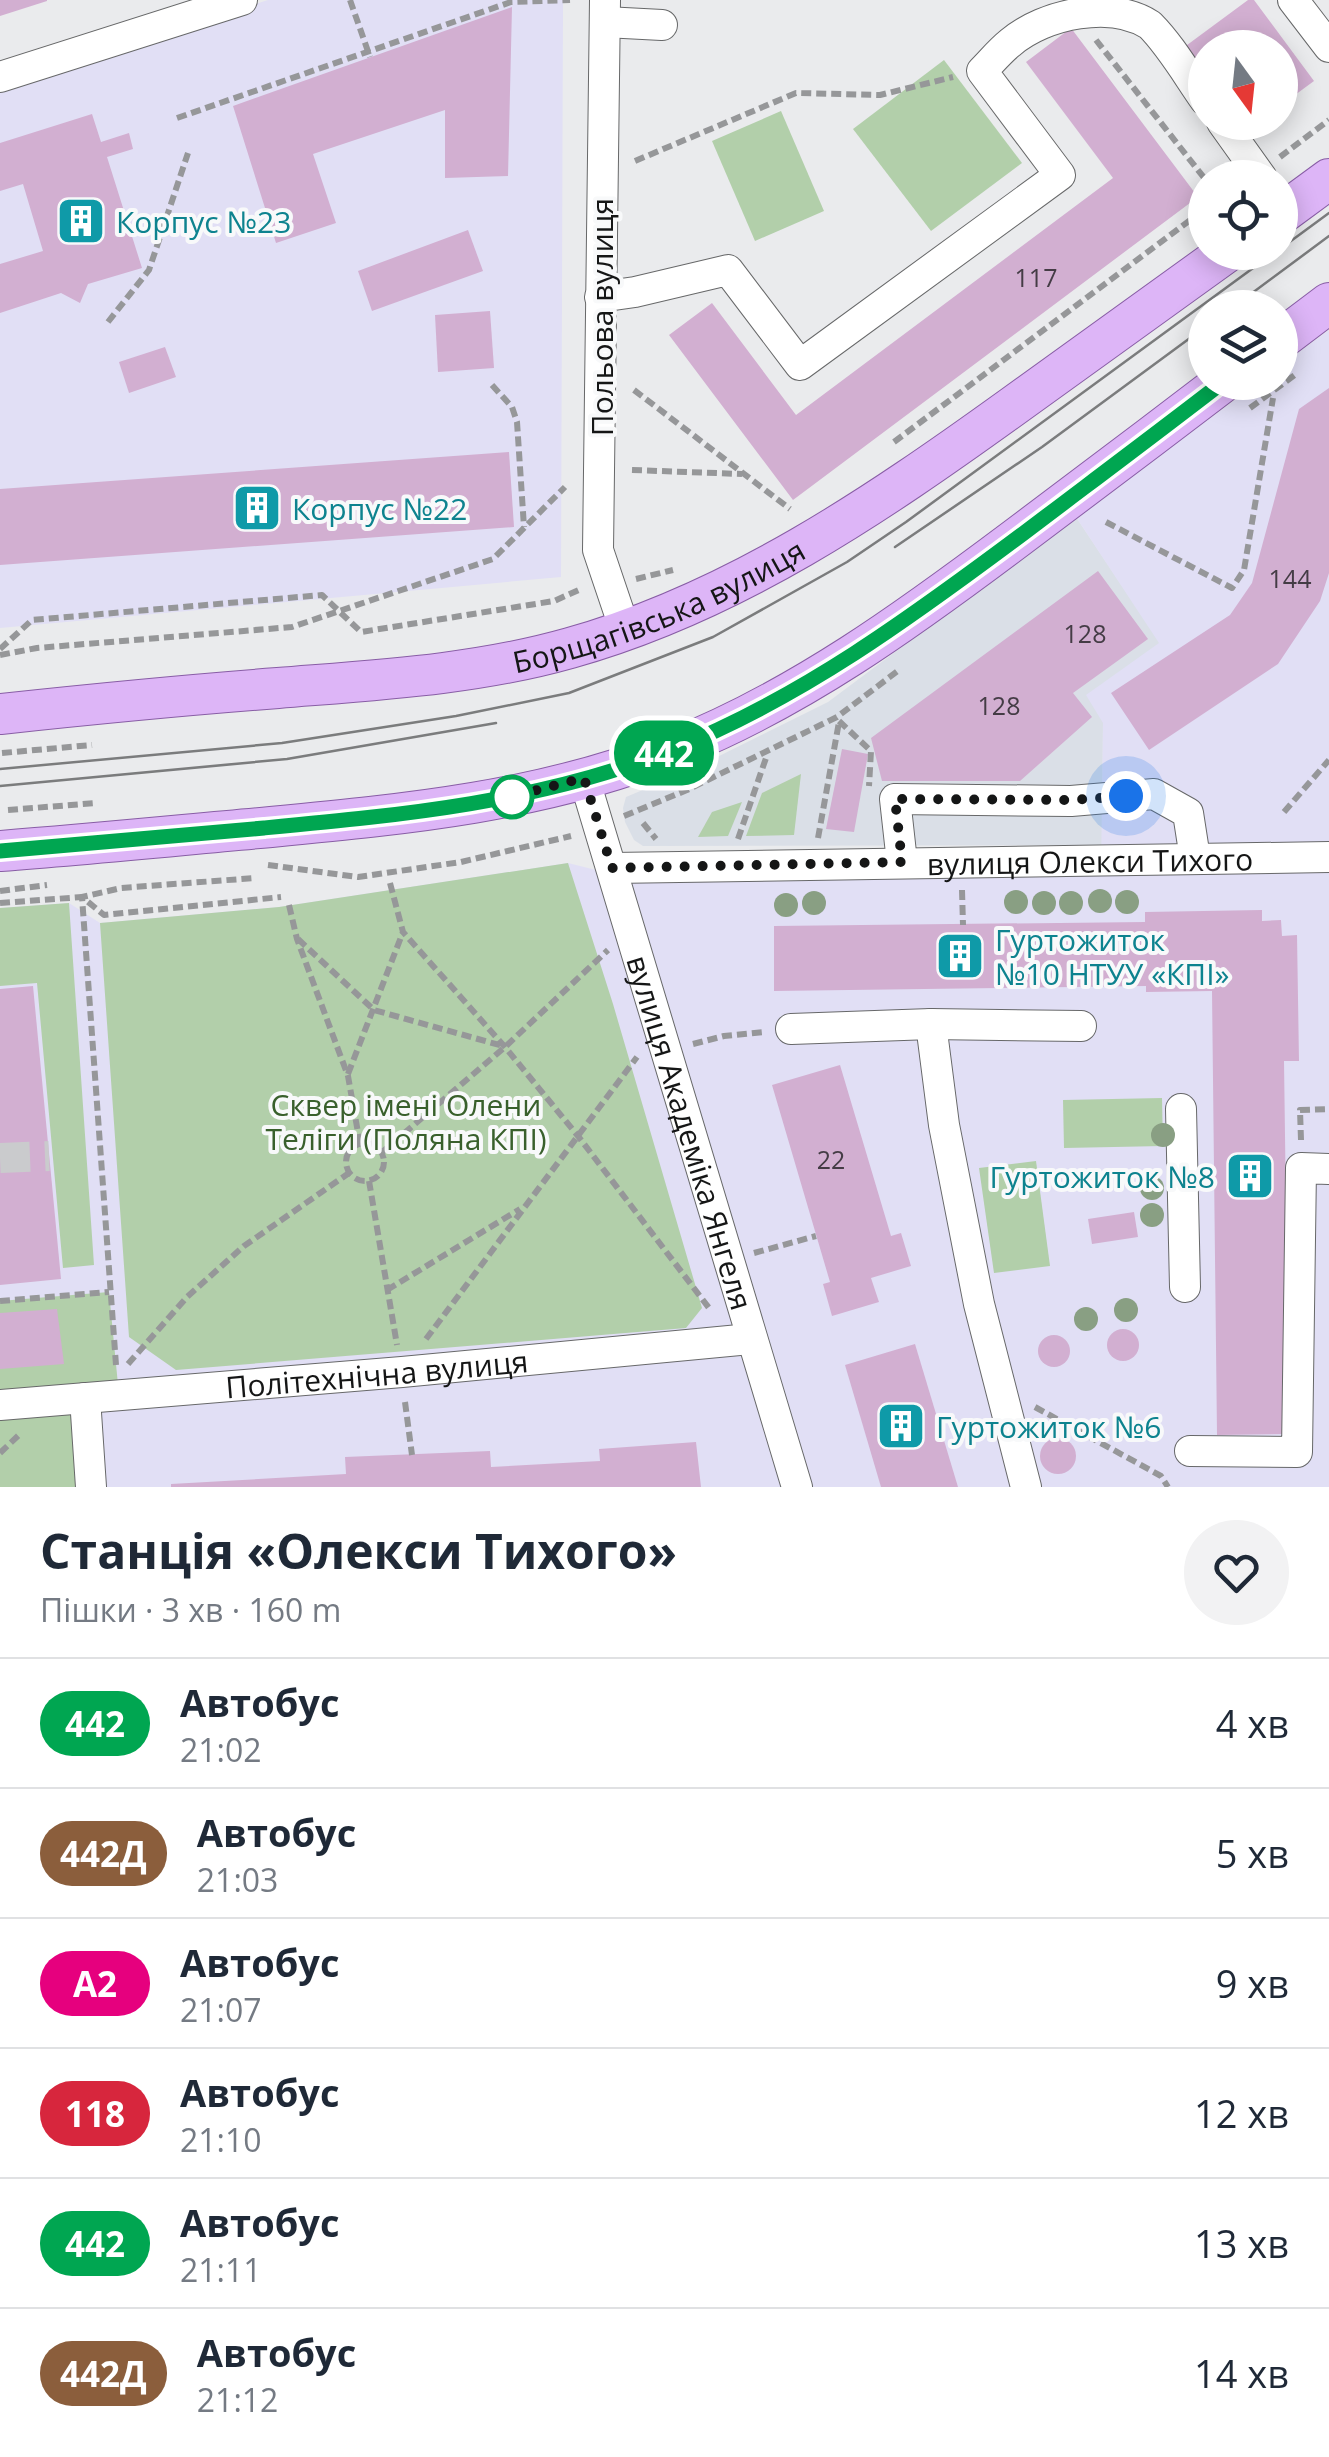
<!DOCTYPE html>
<html lang="uk">
<head>
<meta charset="utf-8">
<style>
	body { margin:0; font-family:"Open Sans",sans-serif; background:#f2f2f3; color:#1f2937; height:100vh; display:flex; flex-direction:column; font-size:38px; white-space:nowrap }
	* { box-sizing:border-box; margin:0 }
	p { font-size:32px; color:#747a83 }
	.icon { flex:none; width:55px; height:55px; fill:none; stroke:currentColor; stroke-width:2; stroke-linecap:round; stroke-linejoin:round }
	.map { position:relative; height:1487px; overflow:hidden }
	.panel { display:flex; flex-direction:column; background:#fff; flex:1 }
	.panel>* { flex:none }
	.badge { padding:0 20px; border-radius:32px; font-size:35px; line-height:65px }
	.needle { width:65px; rotate:165deg }
	.fabs { position:absolute; left:1188px; top:30px; display:grid; gap:20px }
	.fabs a { display:grid; place-items:center; width:110px; height:110px; border-radius:50%; background:#fff; box-shadow:0 5px 25px #0003; font-size:50px }
	.you { position:absolute; width:50px; height:50px; margin:-25px; border:8px solid #fff; border-radius:50%; background:#1a73e8; box-shadow:0 0 0 15px #1a73e833 }
	.map>.badge { position:absolute; translate:-50% -50%; box-shadow:0 0 0 5px #fff }
	.round { display:grid; place-items:center; flex:none; width:105px; height:105px; border-radius:52px; background:#f2f2f3 }
	.overview { display:flex; align-items:center; justify-content:space-between; height:170px; padding:0 40px }
	h1 { font-size:48px; font-weight:700; line-height:75px }
	ul { padding:0; list-style:none }
	li { display:flex; align-items:center; gap:30px; height:130px; padding:0 40px; border-top:2px solid #e0e1e3 }
	li div { flex:1 }
	li b { display:block; font-size:38px }
	li em { font-style:normal }
	li .badge { min-width:110px; font-weight:700; text-align:center }
	.map>svg:first-child { display:block }
</style>
</head>
<body>
<div class="map">
<svg width="1329" height="1487" viewBox="0 0 1329 1487">
	<rect width="100%" height="100%" fill="#eaebed"/>
	<polygon fill="#dadfe7" points="1076,517 1160,643 1103,723 1102,845 643,846 634,840 625,822 623,808 626,797 695,768 828,702"/>
	<g fill="#e1dff5">
		<polygon points="268,0 563,0 561,577 0,628 0,85"/>
		<polygon points="1329,330 1329,1487 0,1487 0,908 69,903 100,923 279,907 568,863 636,880 1101,872 1103,723 1086,695 1159,643 1076,517 1258,383 1280,382 1280,366"/>
	</g>
	<g fill="#b2cfaa">
		<polygon points="944,60 1022,163 931,231 853,129"/>
		<polygon points="781,111 824,211 755,241 712,141"/>
		<polygon points="801,774 794,835 746,836 762,793"/>
		<polygon points="742,802 728,836 698,837 712,812"/>
		<polygon points="568,863 613,1004 702,1308 686,1328 176,1370 129,1337 100,923 279,907"/>
		<polygon points="69,903 94,1265 63,1268 37,983 0,986 0,908"/>
		<polygon points="1162,1098 1163,1146 1064,1148 1063,1100"/>
		<polygon points="1036,1161 1050,1266 994,1273 979,1168"/>
		<polygon points="109,1292 119,1395 85,1398 91,1487 0,1487 0,1301"/>
	</g>
	<g fill="#d2afd1">
		<polygon points="0,0 47,0 47,1 0,16"/>
		<polygon points="1248,0 1254,0 1314,81 1280,106 1280,48 1205,48 1205,78 1183,48"/>
		<polygon points="512,7 508,176 445,178 445,110 313,154 336,223 276,243 233,106"/>
		<polygon points="1071,28 1198,197 793,500 669,335 712,303 796,415 1113,178 1026,62"/>
		<polygon points="92,114 101,142 129,133 133,149 107,157 142,268 88,284 80,303 61,293 0,313 0,264 43,251 23,184 0,191 0,143"/>
		<polygon points="468,230 483,271 372,311 358,271"/>
		<polygon points="490,311 494,368 438,372 435,315"/>
		<polygon points="165,347 176,377 129,393 119,362"/>
		<polygon points="1329,388 1329,573 1320,601 1278,664 1149,750 1111,693 1230,615 1252,583 1299,409"/>
		<polygon points="509,452 514,527 0,565 0,489"/>
		<polygon points="1098,571 1148,639 1073,693 1092,717 1020,781 882,781 871,738"/>
		<polygon points="842,749 868,754 854,832 826,829"/>
		<polygon points="1262,910 1262,921 1281,920 1282,936 1297,935 1299,1061 1284,1061 1289,1434 1217,1435 1212,991 1146,992 1146,986 774,991 774,926 1145,922 1145,912"/>
		<polygon points="33,986 61,1279 0,1285 0,989"/>
		<polygon points="840,1065 891,1236 901,1233 911,1266 871,1278 879,1302 832,1316 823,1284 830,1282 772,1085"/>
		<polygon points="1134,1212 1138,1237 1092,1244 1088,1219"/>
		<polygon points="57,1309 64,1364 0,1369 0,1313"/>
		<circle cx="1123" cy="1345" r="16"/>
		<circle cx="1054" cy="1351" r="16"/>
		<polygon points="915,1344 958,1487 881,1487 845,1365"/>
		<circle cx="1058" cy="1456" r="18"/>
		<polygon points="696,1442 701,1487 171,1487 171,1484 346,1474 345,1457 490,1451 491,1467 600,1461 599,1449"/>
	</g>
	<g fill="none" stroke-linecap="round" stroke-linejoin="round">
		<polyline stroke="#cacbcd" stroke-width="30" stroke-dasharray="30 15" stroke-linecap="butt" points="0,1158 49,1156"/>
		<g stroke="#676869" stroke-width="32">
			<g id="minor">
				<polyline points="605,0 598,550 625,630"/>
				<polyline points="1293,0 1329,47"/>
				<polyline points="605,22 662,25"/>
				<polyline points="0,77 242,0"/>
				<polyline points="1222,122 1262,178"/>
				<path d="M600 297 635 292 728 270 800 365 1060 175 982 71C991 62 1000 51 1010 43 1045 13 1112 0 1150 25 1171 46 1188 76 1205 100"/>
				<path id="s1" d="M584 778 797 1487"/>
				<polyline points="902,862 895,799 1071,801 1154,794 1188,813 1195,858"/>
				<path id="s2" d="M612 868 1329 857"/>
				<polyline points="931,1024 944,1125 979,1304 1026,1487"/>
				<polyline points="791,1029 931,1024 1081,1026"/>
				<polyline points="1181,1109 1185,1287"/>
				<polyline points="85,1398 91,1487"/>
				<path id="s3" d="M0 1405 402 1372 750 1339"/>
				<polyline points="1190,1451 1297,1452 1301,1168 1329,1169"/>
			</g>
		</g>
		<g stroke="#885da5" stroke-width="42">
			<g id="major">
				<polyline points="1280,215 1329,179"/>
				<polyline points="1280,340 1329,303"/>
				<path id="s4" d="M0 714C93 704 185 695 278 688 376 680 475 675 570 648 734 602 876 505 1012 407 1084 355 1156 304 1227 252"/>
				<path d="M0 851C91 844 181 835 271 827 407 814 543 801 671 750 798 700 909 619 1018 537 1086 486 1155 434 1223 382"/>
			</g>
		</g>
		<g stroke="#969799" stroke-width="6" stroke-dasharray="10 5" stroke-linecap="butt">
			<polyline points="350,0 370,57"/>
			<polyline points="1096,40 1205,179"/>
			<polyline points="177,118 511,2 570,0"/>
			<polyline points="1280,157 1329,120"/>
			<polyline points="635,161 796,93 880,95 953,77"/>
			<polyline points="108,322 149,270 188,153"/>
			<polyline points="492,385 512,407 517,422 524,527"/>
			<polyline points="634,390 790,509"/>
			<polyline points="1250,408 1296,374"/>
			<polyline points="894,442 1205,209"/>
			<polyline points="632,470 742,474"/>
			<polyline points="1106,522 1232,588 1244,570 1273,398"/>
			<polyline points="636,579 673,570"/>
			<polyline points="0,649 32,620 322,595 361,632 554,601 581,589"/>
			<polyline points="0,655 37,648 292,627 493,559 565,487"/>
			<polyline points="839,721 871,751 869,786"/>
			<polyline points="2,753 92,745"/>
			<polyline points="8,810 96,803"/>
			<polyline points="1284,812 1329,760"/>
			<polyline points="624,816 687,790 837,717 899,670"/>
			<polyline points="643,823 656,839"/>
			<polyline points="818,838 839,722"/>
			<polyline points="738,839 766,758"/>
			<polyline points="268,865 358,877 461,862 571,836"/>
			<polyline points="390,883 403,932 505,1047 578,1136 709,1308"/>
			<polyline points="962,890 963,925"/>
			<polyline points="0,891 47,885"/>
			<polyline points="0,903 82,897 104,915 281,897"/>
			<polyline points="289,905 297,939 348,1076 360,1144"/>
			<polyline points="298,939 374,1010 503,1046"/>
			<polyline points="693,1044 724,1036 764,1032"/>
			<polyline points="348,1074 403,932"/>
			<polyline points="1301,1140 1300,1110 1329,1109"/>
			<circle cx="365" cy="1162" r="19"/>
			<polyline points="381,1153 505,1047 608,950"/>
			<polyline points="369,1181 397,1345"/>
			<polyline points="754,1253 816,1236"/>
			<polyline points="387,1290 520,1209"/>
			<polyline points="0,1301 109,1292"/>
			<polyline points="426,1339 637,1057"/>
			<polyline points="128,1364 187,1297 244,1246 349,1173"/>
			<polyline points="116,1365 82,897 121,888 255,878"/>
			<polyline points="405,1402 412,1455"/>
			<polyline points="1035,1407 1161,1476 1168,1487"/>
			<polyline points="0,1453 21,1433"/>
		</g>
		<use href="#minor" stroke="#fff" stroke-width="30"/>
		<use href="#major" stroke="#ddb5f7" stroke-width="40"/>
		<g stroke="#7b7c7d" stroke-width="2.5">
			<polyline points="1280,249 1329,213"/>
			<polyline points="1232,308 1329,236"/>
			<polyline points="895,547 1042,447 1205,327"/>
			<polyline points="0,769 282,743 456,716 569,693 713,637 847,562 906,522 1275,252"/>
			<polyline points="0,786 287,759 496,723"/>
		</g>
	</g>
	<g fill="#899f83">
		<circle cx="1100" cy="901" r="12"/>
		<circle cx="1016" cy="902" r="12"/>
		<circle cx="1127" cy="902" r="12"/>
		<circle cx="814" cy="903" r="12"/>
		<circle cx="1044" cy="903" r="12"/>
		<circle cx="1071" cy="903" r="12"/>
		<circle cx="786" cy="905" r="12"/>
		<circle cx="1163" cy="1135" r="12"/>
		<circle cx="1152" cy="1188" r="12"/>
		<circle cx="1152" cy="1215" r="12"/>
		<circle cx="1126" cy="1310" r="12"/>
		<circle cx="1086" cy="1319" r="12"/>
	</g>
	<g fill="none" stroke-linecap="round" stroke-linejoin="round">
		<g stroke="#fff" stroke-width="22">
			<path id="line" d="M0 851C88 844 176 836 264 828 402 815 541 802 671 750 800 699 913 616 1024 533 1090 483 1157 433 1223 382"/>
		</g>
		<use href="#line" stroke="#00a651" stroke-width="15"/>
		<polyline stroke="#151616" stroke-width="10" stroke-dasharray="0 18" points="512,797 498,800 584,778 612,868 902,862 895,799 1071,800 1126,796"/>
	</g>
	<defs>
		<g id="building-square" transform="scale(2.5)"><rect x="-9" y="-9" width="18" height="18" rx="4" fill="#0f9aa8" stroke="#f8f9fa"/><path d="M-4-6H4V6H1V3H-1V6H-4ZM-2.5-4.3h1.7v1.8h-1.7ZM.8-4.3h1.7v1.8H.8ZM-2.5-1h1.7V.8h-1.7ZM.8-1h1.7V.8H.8Z" fill="#fff"/></g>
	</defs>
	<g fill-rule="evenodd">
		<use href="#building-square" x="81" y="221"/>
		<use href="#building-square" x="257" y="508"/>
		<use href="#building-square" x="960" y="956"/>
		<use href="#building-square" x="1250" y="1176"/>
		<use href="#building-square" x="901" y="1426"/>
	</g>
	<circle fill="#fff" stroke="#00a651" stroke-width="5" cx="512" cy="797" r="20"/>
	<g text-anchor="middle" dominant-baseline="central" stroke-width="8" stroke-linejoin="round" paint-order="stroke">
		<g font-size="25" fill="#443c45">
			<text x="1036" y="277">117</text>
			<text x="1290" y="578">144</text>
			<text x="1085" y="633">128</text>
			<text x="999" y="705">128</text>
			<text x="831" y="1159">22</text>
		</g>
		<g font-size="30" fill="#0d838f" stroke="#f8f9fa" text-anchor="start">
			<text x="116" y="221">Корпус №23</text>
			<text x="292" y="508">Корпус №22</text>
			<text x="995" y="939">Гуртожиток<tspan x="995" dy="34">№10 НТУУ «КПІ»</tspan></text>
			<text x="1215" y="1176" text-anchor="end">Гуртожиток №8</text>
			<text x="936" y="1426">Гуртожиток №6</text>
		</g>
		<g font-size="30" fill="#151616" stroke="#f8f9fa">
			<text transform="translate(601 317) rotate(-90)">Польова вулиця</text>
			<text stroke="none"><textPath href="#s4" startOffset="672">Борщагівська вулиця</textPath></text>
			<text stroke="none"><textPath href="#s2" startOffset="478">вулиця Олекси Тихого</textPath></text>
			<text stroke="none"><textPath href="#s1" startOffset="370">вулиця Академіка Янгеля</textPath></text>
			<text stroke="none"><textPath href="#s3" startOffset="378">Політехнічна вулиця</textPath></text>
		</g>
		<g font-size="30" fill="#39602c" stroke="#f8f9fa">
			<text x="406" y="1104">Сквер імені Олени<tspan x="406" dy="34">Теліги (Поляна КПІ)</tspan></text>
		</g>
	</g>
</svg>
<div class="fabs">
<a><svg class="needle" viewBox="-14 -14 28 28"><path d="M0-13l5 13h-10z" fill="#e53935"/><path d="M0 13l5-13h-10z" fill="#747a83"/></svg></a>
<a><svg class="icon" aria-label="locate" viewBox="0 0 24 24"><circle cx="12" cy="12" r="6"/><path d="M12 2v4M12 18v4M2 12h4M18 12h4"/></svg></a>
<a><svg class="icon" aria-label="layers" viewBox="0 0 24 24"><path d="M12 4l9 5-9 5-9-5zM3 14l9 5 9-5"/></svg></a>
</div>
<div class="you" style="left:1126px;top:796px"></div>
<b class="badge" style="left:664px;top:753px;background:#00a651;color:#fff">442</b>
</div>
<section class="panel">
<div class="overview"><div><h1>Станція «Олекси Тихого»</h1><p>Пішки · 3 хв · 160 m</p></div><a class="round"><svg class="icon" aria-label="heart" viewBox="0 0 24 24"><path d="M12 20l-8-8c-3-5 5-10 8-4 3-6 11-1 8 4z"/></svg></a></div>
<ul>
<li><span class="badge" style="background:#00a651;color:#fff">442</span><div><b>Автобус</b><p>21:02</p></div><em>4 хв</em></li>
<li><span class="badge" style="background:#8b5e3c;color:#fff">442Д</span><div><b>Автобус</b><p>21:03</p></div><em>5 хв</em></li>
<li><span class="badge" style="background:#e6007e;color:#fff">А2</span><div><b>Автобус</b><p>21:07</p></div><em>9 хв</em></li>
<li><span class="badge" style="background:#d7263d;color:#fff">118</span><div><b>Автобус</b><p>21:10</p></div><em>12 хв</em></li>
<li><span class="badge" style="background:#00a651;color:#fff">442</span><div><b>Автобус</b><p>21:11</p></div><em>13 хв</em></li>
<li><span class="badge" style="background:#8b5e3c;color:#fff">442Д</span><div><b>Автобус</b><p>21:12</p></div><em>14 хв</em></li>
</ul>
</section>
</body>
</html>
